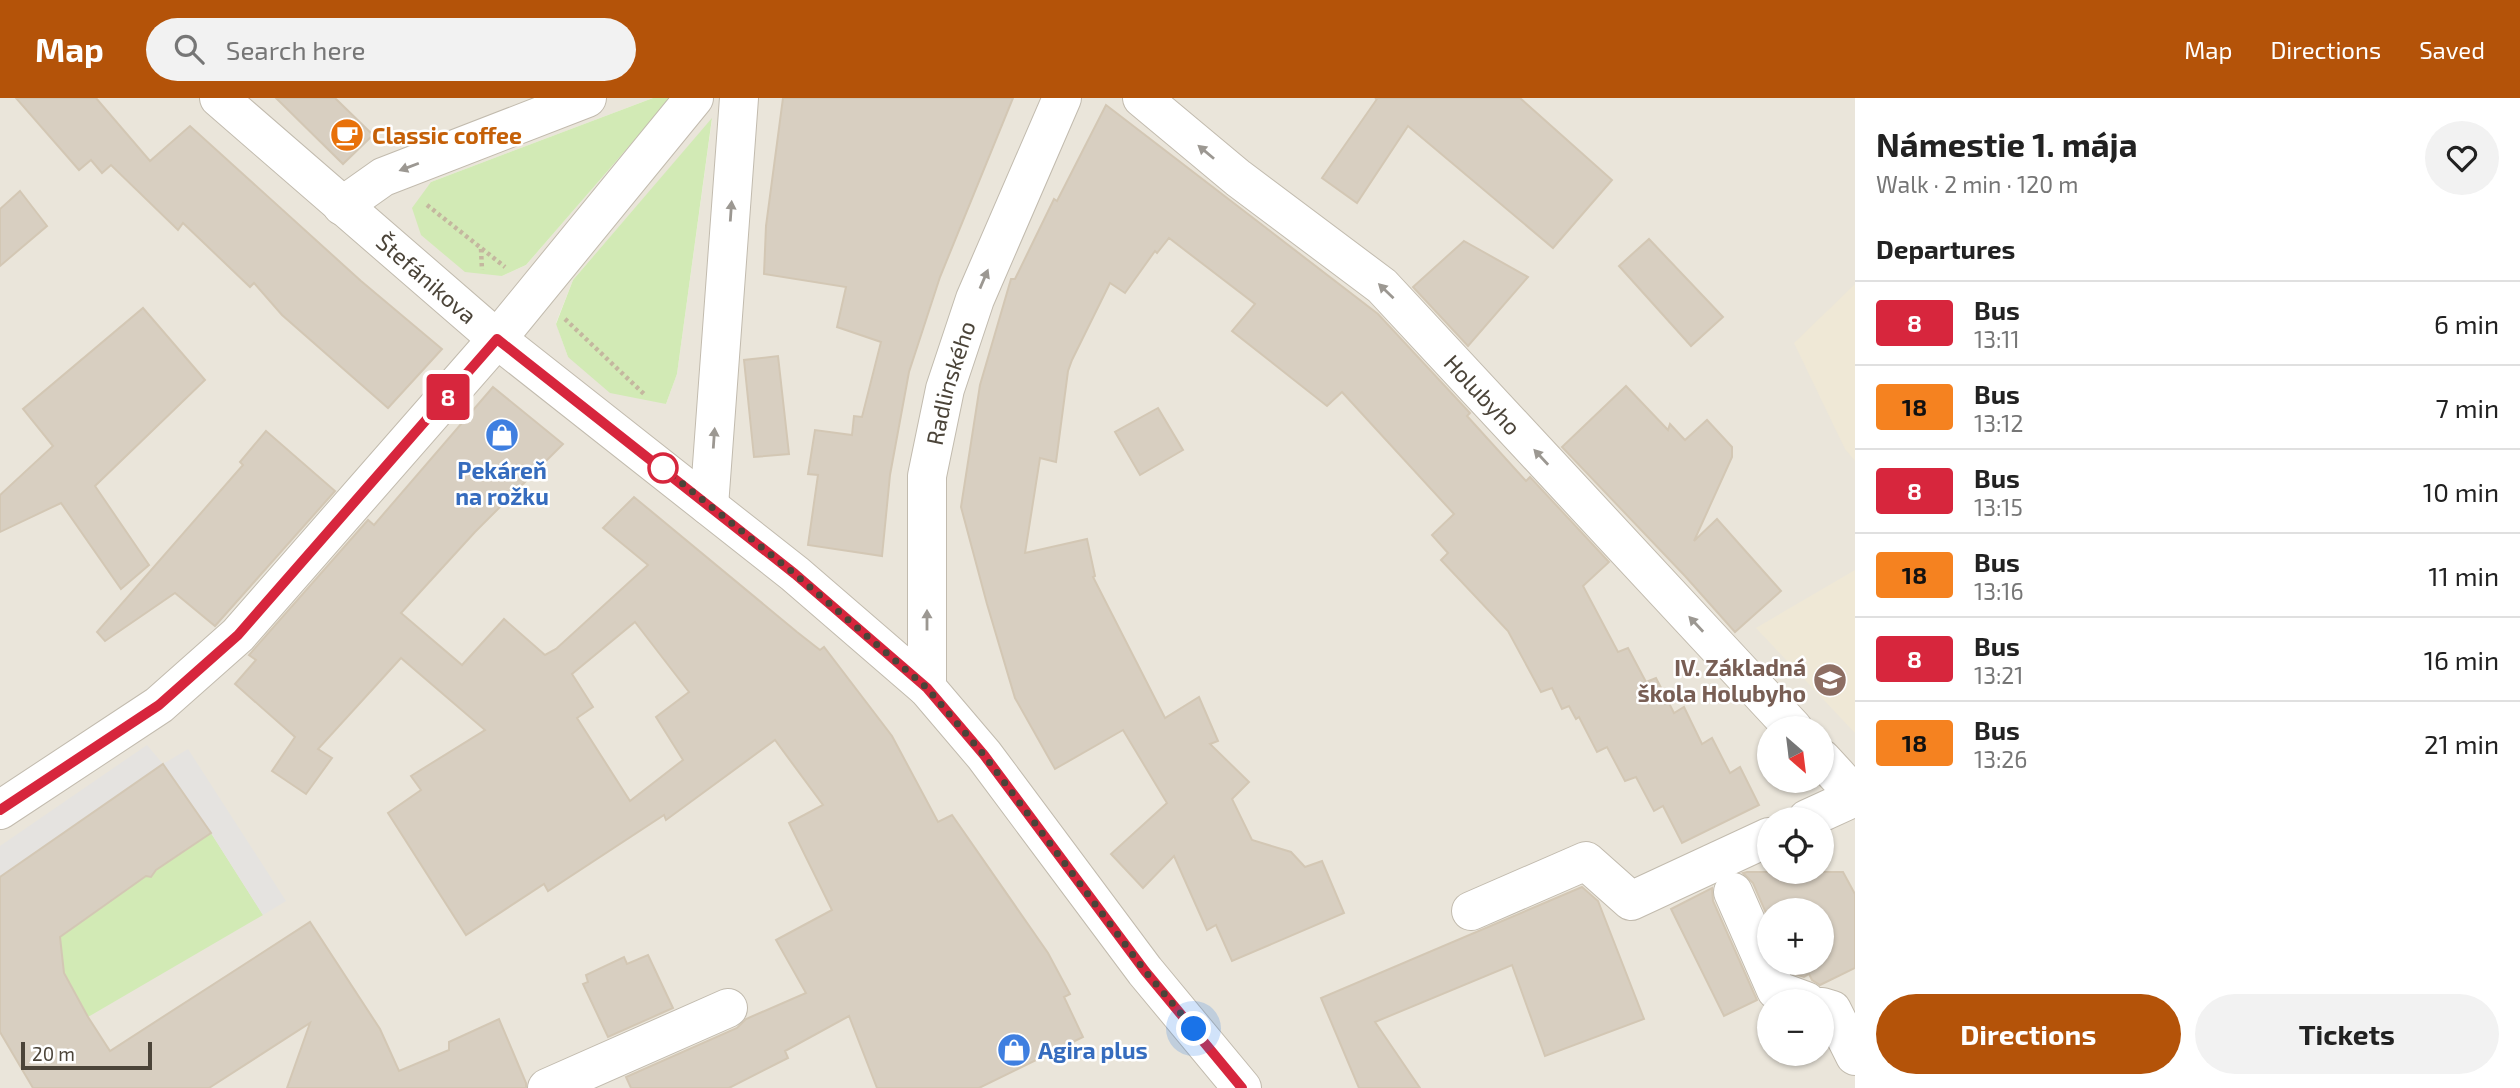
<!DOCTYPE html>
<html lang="en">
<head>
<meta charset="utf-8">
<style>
	body { margin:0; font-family:"Exo 2",sans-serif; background:#f2f2f2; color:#222; height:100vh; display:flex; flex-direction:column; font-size:26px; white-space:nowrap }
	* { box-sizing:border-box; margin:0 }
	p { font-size:23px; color:#767676 }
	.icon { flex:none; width:38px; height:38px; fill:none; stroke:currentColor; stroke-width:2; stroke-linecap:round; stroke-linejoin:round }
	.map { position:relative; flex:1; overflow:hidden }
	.details { display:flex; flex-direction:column; background:#fff; width:665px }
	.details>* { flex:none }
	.badge { padding:0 14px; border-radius:5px; font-size:24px; line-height:46px }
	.needle { width:46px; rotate:152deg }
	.tools { position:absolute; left:1757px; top:618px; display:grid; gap:14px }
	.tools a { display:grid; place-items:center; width:77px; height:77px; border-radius:50%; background:#fff; box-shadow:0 2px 5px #0004; font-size:35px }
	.scale { position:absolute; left:21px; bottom:18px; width:131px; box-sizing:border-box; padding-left:7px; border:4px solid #4b4439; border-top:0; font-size:19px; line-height:24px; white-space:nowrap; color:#4b4439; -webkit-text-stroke:5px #fff; paint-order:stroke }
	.you { position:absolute; width:35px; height:35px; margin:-18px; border:5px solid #fff; border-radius:50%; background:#1a73e8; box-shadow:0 0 0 10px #1a73e833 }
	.map>.badge { position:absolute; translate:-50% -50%; box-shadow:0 0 0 4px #fff }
	h2 { padding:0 21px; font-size:26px; line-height:63px }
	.round { display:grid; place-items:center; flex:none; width:74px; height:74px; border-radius:37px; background:#f2f2f2 }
	.head { display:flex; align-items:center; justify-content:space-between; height:119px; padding:0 21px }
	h1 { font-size:33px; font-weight:700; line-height:52px }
	.cta { display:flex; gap:14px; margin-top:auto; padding:14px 21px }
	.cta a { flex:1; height:80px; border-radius:42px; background:#b45309; color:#fff; font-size:28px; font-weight:700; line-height:80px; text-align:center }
	.cta a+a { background:#f2f2f2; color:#222 }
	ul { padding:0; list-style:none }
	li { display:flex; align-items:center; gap:21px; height:84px; padding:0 21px; border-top:2px solid #e0e0e0 }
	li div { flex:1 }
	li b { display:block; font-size:26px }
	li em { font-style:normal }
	li .badge { min-width:77px; font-weight:700; text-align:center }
	header { display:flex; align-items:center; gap:42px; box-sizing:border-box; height:98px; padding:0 35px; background:#b45309; color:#fff }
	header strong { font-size:33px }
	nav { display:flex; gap:38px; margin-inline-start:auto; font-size:24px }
	.search { width:490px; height:63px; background:#f2f2f2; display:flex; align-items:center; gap:18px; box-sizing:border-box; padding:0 24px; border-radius:38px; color:#767676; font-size:26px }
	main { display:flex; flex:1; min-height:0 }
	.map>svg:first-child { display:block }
</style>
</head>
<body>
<header>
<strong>Map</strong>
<div class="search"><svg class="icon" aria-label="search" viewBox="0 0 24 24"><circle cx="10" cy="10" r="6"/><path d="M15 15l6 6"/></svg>Search here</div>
<nav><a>Map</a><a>Directions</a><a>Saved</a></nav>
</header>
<main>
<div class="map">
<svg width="1855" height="990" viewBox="0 0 1855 990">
	<rect width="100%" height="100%" fill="#f6f3ec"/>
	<path fill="#eae5da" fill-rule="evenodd" d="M0 0H653L431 84 502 178 526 167 671 0H1855V990H0ZM712 21 677 276 666 306 568 259 556 225 573 182ZM1769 630H1822V682H1769ZM1769 721H1822V774H1769ZM1769 812H1822V864H1769ZM1769 903H1822V956H1769Z"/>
	<g fill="#efe8d6">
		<polygon points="1855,186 1855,363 1845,351 1794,245"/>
		<polygon points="1855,472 1855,635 1756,530"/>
	</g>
	<g fill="#d2eab5">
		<polygon points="653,0 671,0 526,167 502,178 465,174 421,137 412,110 431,84"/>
		<polygon points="712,20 677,276 666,306 610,295 568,259 556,226 573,182"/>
		<polygon points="211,735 263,817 88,919 45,887 51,845 124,794 134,776 151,779 158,770"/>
	</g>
	<polygon fill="#e5e3e0" points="147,647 163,666 188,651 286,803 263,817 211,735 163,666 0,779 0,748"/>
	<g fill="#d8cfc1" stroke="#d3c7b4" stroke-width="2" fill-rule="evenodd">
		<polygon points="16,0 96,0 150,63 190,28 361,183 442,251 388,310 282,217 254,185 250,189 183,125 178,132 111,67 102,75 91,62 79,72"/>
		<polygon points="276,0 335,0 373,37 343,66"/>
		<polygon points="783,0 1013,0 940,179 909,274 890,377 882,458 808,447 818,377 808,376 815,332 852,337 854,318 862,319 881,244 837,229 846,189 764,176 766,128"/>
		<polygon points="1375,0 1520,0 1612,82 1553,150 1408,28 1357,105 1322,80 1377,1"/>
		<polygon points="1106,7 1378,216 1470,315 1467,318 1526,383 1530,379 1609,464 1583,488 1618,554 1628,550 1646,584 1656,580 1674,615 1684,609 1702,646 1712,640 1730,675 1740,669 1759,707 1682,745 1663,708 1654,713 1636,679 1625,683 1607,649 1597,654 1579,619 1576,621 1569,608 1562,611 1552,590 1541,594 1508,533 1441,462 1448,455 1432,437 1454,416 1342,294 1327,308 1232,233 1255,206 1169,140 1157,155 1155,153 1125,195 1110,185 1072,262 1068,273 1056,364 1040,360 1025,455 1087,441 1095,478 1093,479 1165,620 1199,599 1218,643 1210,646 1249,684 1232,701 1252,742 1291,754 1305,769 1322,763 1344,815 1232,863 1216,827 1207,832 1174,758 1143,790 1111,756 1167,705 1123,632 1055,671 1015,600 987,506 961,409 980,287 1011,181 1015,181 1054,101 1057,103"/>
		<polygon points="20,93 47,128 0,168 0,111"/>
		<polygon points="1649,141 1723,219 1691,248 1619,168"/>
		<polygon points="1464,143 1528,179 1468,248 1413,189"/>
		<polygon points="143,210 205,282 95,388 149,467 121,491 61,405 0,434 0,397 53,348 23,311"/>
		<polygon points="778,258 789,356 754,359 744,262"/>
		<polygon points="1626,288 1668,332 1670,326 1685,342 1707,322 1732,349 1732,359 1694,443 1717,421 1781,493 1735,534 1685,478 1562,349"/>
		<path d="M493 289 563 346 475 434 401 515 462 567 504 521 545 557 556 551 648 467 603 430 634 399 797 534 820 552 824 549 892 638 938 724 952 717 1048 855 1070 896 1064 899 1083 939 979 990H877L849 918 785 953 788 960 729 990H631L626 979 737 930 746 921 806 895 776 842 832 812 789 725 823 707 775 642 666 722 664 717 548 793 544 786 466 837 388 715 421 692 411 678 485 632 401 560 318 651 332 660 306 696 272 673 295 639 235 586 256 562 249 557 368 422 374 427ZM635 524 689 594 656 619 683 662 630 703 577 620 593 609 572 576Z"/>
		<polygon points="1158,310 1183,352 1140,377 1115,334"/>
		<polygon points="266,333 335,393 215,528 175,495 105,543 97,534 243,367 240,364"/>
		<polygon points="163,666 211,735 156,772 151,779 146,778 60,839 64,875 88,919 110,953 310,824 380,931 399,973 449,952 449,944 499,921 526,985 526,990 287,990 310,925 209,990 33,990 0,934 0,779"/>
		<polygon points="1747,774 1843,774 1855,796 1855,870 1820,887 1812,882 1809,876 1804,879 1792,875 1788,864 1822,864 1822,812 1769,812 1769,822 1753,785 1743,775"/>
		<polygon points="1582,789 1598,803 1644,921 1545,958 1512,867 1375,924 1420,990 1359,990 1321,900"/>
		<polygon points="1712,790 1713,803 1757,902 1724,918 1671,811"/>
		<polygon points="648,857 673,910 608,939 583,886 588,884 586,877 624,859 627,866"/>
	</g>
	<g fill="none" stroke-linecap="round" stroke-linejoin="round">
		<g stroke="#c2bbae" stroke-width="40">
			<g id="minor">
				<path id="s1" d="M219 0 497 241 795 476 927 590 984 657 1145 873 1242 990"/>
				<path id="s2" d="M1142 0 1238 80 1382 188 1793 630"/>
				<polyline points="342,108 383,79 587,0"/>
				<polyline points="709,408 739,0"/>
				<path id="s3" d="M927 590V378L945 291 975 201 1062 0"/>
				<polyline points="1822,661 1855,697"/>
				<polyline points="0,712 159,607 238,537 497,241 694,0"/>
				<polyline points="1807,721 1855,699"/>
				<polyline points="1733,794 1776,892 1806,903"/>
				<polyline points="1471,813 1586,763 1631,803 1769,739"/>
				<polyline points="1822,909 1832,912 1855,958"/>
				<polyline points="547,990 728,910"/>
			</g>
		</g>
		<g stroke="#c4b79f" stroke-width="4.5" stroke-dasharray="3.5 3.5" stroke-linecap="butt">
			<polyline points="427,107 505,169"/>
			<polyline points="481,151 482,172"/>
			<polyline points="565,221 644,296"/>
		</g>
		<use href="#minor" stroke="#fff" stroke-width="38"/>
	</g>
	<defs><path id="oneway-solid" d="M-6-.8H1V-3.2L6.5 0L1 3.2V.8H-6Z" transform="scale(1.75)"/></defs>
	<g fill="#9c9892">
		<use href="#oneway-solid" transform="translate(1206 54) rotate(-140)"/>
		<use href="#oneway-solid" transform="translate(409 69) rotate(159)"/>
		<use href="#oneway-solid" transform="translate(731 113) rotate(-86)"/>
		<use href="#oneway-solid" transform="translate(984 181) rotate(-67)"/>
		<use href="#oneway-solid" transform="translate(1386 193) rotate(-136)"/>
		<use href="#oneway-solid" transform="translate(714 340) rotate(-86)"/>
		<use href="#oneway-solid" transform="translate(1541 359) rotate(-133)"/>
		<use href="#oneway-solid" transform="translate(927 522) rotate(-90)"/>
		<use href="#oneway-solid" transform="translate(1696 526) rotate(-133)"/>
	</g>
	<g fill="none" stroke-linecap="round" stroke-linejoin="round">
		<g stroke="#fff" stroke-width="16">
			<polyline id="line" points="0,712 159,607 238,537 497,241 795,476 927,590 984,657 1145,873 1242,990"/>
		</g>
		<use href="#line" stroke="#d7263d" stroke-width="10"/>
		<polyline stroke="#4b4439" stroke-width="7" stroke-dasharray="0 12.6" points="663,370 795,476 927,590 984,657 1145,873 1194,931"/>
	</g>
	<defs>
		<g id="cafe-disc" transform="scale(1.75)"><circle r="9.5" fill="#e8710a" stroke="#fff"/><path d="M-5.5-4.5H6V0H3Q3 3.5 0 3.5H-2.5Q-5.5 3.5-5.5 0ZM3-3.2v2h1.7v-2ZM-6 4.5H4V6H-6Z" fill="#fff"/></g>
		<g id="shop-disc" transform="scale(1.75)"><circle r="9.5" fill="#3f7fe0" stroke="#fff"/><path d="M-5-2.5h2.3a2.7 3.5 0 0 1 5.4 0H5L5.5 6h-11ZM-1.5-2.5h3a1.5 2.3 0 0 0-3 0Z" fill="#fff"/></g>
		<g id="school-disc" transform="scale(1.75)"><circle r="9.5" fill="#8d6e63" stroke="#fff"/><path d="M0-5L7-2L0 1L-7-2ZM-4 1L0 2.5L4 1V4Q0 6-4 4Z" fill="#fff"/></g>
	</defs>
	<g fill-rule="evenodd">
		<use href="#cafe-disc" x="347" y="37"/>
		<use href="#shop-disc" x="502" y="337"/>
		<use href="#school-disc" x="1830" y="582"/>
		<use href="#shop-disc" x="1014" y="952"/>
	</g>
	<circle fill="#fff" stroke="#d7263d" stroke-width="3.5" cx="663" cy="370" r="14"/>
	<g text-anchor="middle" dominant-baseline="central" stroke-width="5" stroke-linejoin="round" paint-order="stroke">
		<g font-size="23" font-weight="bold" fill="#c56008" stroke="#fff" text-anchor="start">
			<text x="372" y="37">Classic coffee</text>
		</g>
		<g font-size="23" fill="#4b4439" stroke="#fff">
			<text stroke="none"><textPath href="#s1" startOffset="275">Štefánikova</textPath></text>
			<text stroke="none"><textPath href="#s3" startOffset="308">Radlinského</textPath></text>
			<text stroke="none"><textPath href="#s2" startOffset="453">Holubyho</textPath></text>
		</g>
		<g font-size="23" font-weight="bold" fill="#366cbe" stroke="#fff">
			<text x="502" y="372">Pekáreň<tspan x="502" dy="26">na rožku</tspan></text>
			<text x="1038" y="952" text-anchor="start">Agira plus</text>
		</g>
		<g font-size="23" font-weight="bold" fill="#785e54" stroke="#fff" text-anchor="end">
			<text x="1806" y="569">IV. Základná<tspan x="1806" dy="26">škola Holubyho</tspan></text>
		</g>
	</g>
</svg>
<div class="tools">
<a><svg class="needle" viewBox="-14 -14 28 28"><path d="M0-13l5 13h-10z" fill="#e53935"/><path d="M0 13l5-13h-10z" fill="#767676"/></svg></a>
<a><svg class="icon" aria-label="locate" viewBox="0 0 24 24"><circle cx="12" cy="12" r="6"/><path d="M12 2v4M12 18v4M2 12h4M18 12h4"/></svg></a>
<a>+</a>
<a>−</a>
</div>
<div class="scale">20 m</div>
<div class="you" style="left:1194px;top:931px"></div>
<b class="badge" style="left:448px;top:299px;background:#d7263d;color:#fff">8</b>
</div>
<section class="details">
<div class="head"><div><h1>Námestie 1. mája</h1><p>Walk · 2 min · 120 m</p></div><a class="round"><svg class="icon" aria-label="heart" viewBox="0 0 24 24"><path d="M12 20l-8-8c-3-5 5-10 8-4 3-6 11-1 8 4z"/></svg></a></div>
<h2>Departures</h2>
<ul>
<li><span class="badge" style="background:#d7263d;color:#fff">8</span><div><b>Bus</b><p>13:11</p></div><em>6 min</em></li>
<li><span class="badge" style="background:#f58220;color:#111">18</span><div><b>Bus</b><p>13:12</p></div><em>7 min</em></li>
<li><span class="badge" style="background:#d7263d;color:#fff">8</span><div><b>Bus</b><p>13:15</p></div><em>10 min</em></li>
<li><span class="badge" style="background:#f58220;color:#111">18</span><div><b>Bus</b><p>13:16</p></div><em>11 min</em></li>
<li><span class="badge" style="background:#d7263d;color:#fff">8</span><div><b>Bus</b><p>13:21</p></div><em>16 min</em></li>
<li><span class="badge" style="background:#f58220;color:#111">18</span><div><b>Bus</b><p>13:26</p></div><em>21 min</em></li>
</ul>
<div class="cta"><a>Directions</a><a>Tickets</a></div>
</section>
</main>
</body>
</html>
